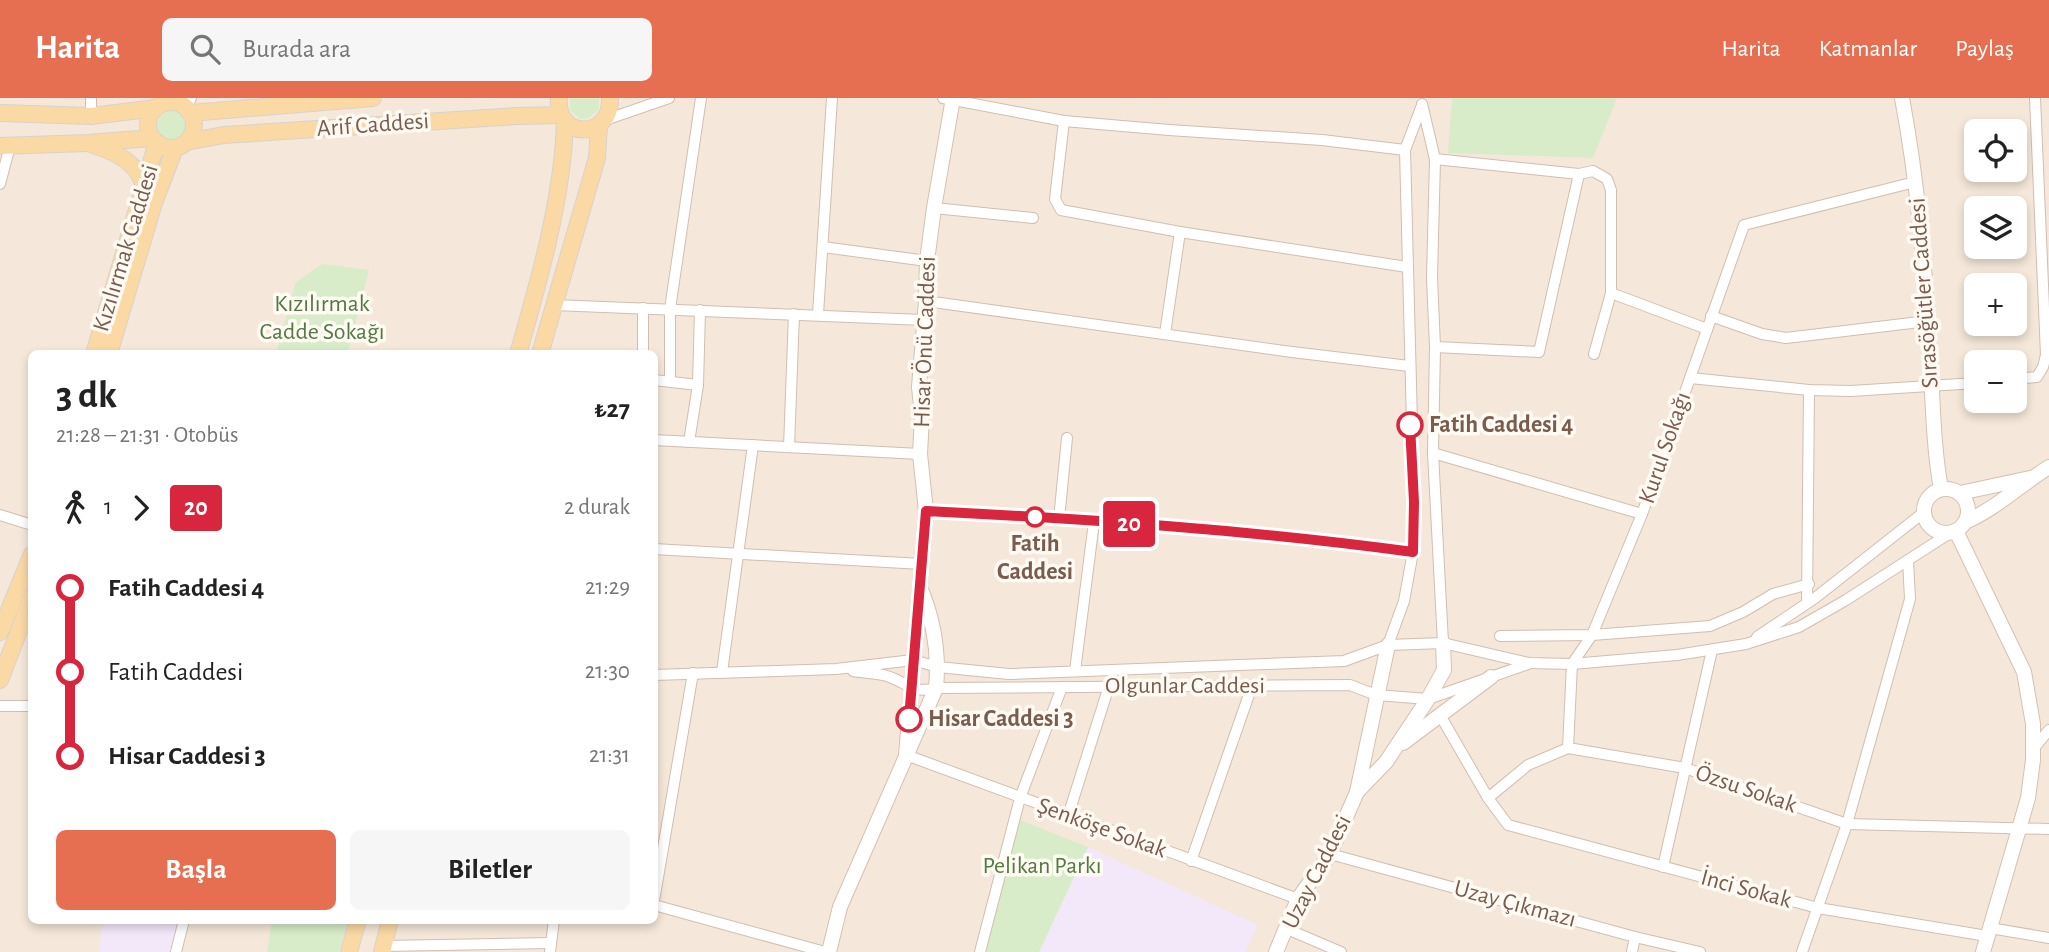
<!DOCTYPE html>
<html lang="tr">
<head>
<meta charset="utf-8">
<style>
	body { margin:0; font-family:"Alegreya Sans",sans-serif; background:#f6f6f6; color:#222; height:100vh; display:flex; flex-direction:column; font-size:26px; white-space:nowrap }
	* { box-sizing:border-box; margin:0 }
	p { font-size:23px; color:#767676 }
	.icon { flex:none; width:38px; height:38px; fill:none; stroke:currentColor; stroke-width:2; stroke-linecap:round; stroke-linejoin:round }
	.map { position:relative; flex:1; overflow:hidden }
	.side { position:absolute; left:28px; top:252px; width:630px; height:574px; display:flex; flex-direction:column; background:#fff; border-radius:10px; box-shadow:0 4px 10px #0003 }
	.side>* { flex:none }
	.badge { padding:0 14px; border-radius:5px; font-size:24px; line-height:46px }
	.buttons { position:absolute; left:1964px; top:21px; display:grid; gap:14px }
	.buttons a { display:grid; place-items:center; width:63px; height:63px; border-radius:10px; background:#fff; box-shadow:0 4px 10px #0003; font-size:35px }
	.map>.badge { position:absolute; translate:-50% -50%; box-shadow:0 0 0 4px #fff }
	.legs { display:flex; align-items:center; gap:10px; height:77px; padding:0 28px; font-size:23px }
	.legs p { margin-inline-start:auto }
	.head { display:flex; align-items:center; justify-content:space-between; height:119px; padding:0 28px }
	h1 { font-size:38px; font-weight:600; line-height:52px }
	.primary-button { display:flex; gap:14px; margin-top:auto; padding:14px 28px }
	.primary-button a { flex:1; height:80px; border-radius:10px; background:#e76f51; color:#fff; font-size:28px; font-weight:600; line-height:80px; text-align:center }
	.primary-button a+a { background:#f6f6f6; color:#222 }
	ul { padding:0 28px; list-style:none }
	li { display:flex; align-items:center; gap:24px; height:84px; font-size:26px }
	li i { display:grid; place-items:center; width:10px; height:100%; margin:0 9px; background:currentColor }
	li i::after { content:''; width:18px; height:18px; margin:-9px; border:5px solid; border-radius:50%; background:#fff }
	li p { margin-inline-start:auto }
	li:first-child i { background:linear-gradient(#0000 50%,currentColor 0) }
	li:last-child i { background:linear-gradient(currentColor 50%,#0000 0) }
	header { display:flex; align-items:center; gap:42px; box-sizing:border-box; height:98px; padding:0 35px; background:#e76f51; color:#fff }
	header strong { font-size:33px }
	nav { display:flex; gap:38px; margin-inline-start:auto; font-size:24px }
	.search { width:490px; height:63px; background:#f6f6f6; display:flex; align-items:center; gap:18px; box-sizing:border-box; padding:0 24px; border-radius:10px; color:#767676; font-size:26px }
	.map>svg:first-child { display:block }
</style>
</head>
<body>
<header>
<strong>Harita</strong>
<div class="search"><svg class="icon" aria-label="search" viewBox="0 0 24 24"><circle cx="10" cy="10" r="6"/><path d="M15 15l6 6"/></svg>Burada ara</div>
<nav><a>Harita</a><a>Katmanlar</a><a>Paylaş</a></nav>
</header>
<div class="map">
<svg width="2049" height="854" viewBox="0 0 2049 854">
	<rect width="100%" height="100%" fill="#fdf6ec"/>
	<path fill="#f5e8da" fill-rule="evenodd" d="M0 0H2049V854H0ZM1976 33H2014V72H1976ZM1976 110H2014V149H1976ZM1976 187H2014V226H1976ZM32 256H654V822H32ZM1976 264H2014V303H1976Z"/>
	<g fill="#f3e8fa">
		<polygon points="1088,749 1258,827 1245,854 1039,854"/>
		<polygon points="103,823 189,823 180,854 99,854"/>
	</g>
	<g fill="#d8ecc9">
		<polygon points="570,0 599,0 599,11 589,20 580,21 570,12"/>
		<polygon points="1452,0 1617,0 1593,60 1448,55"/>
		<circle cx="172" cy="28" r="15"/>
		<polygon points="322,166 369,172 348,255 276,255 296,184"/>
		<polygon points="1020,722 1088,749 1039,854 981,854 1001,794"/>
		<polygon points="272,823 272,822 348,823 339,854 267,854"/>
	</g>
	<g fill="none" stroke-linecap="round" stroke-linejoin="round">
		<g stroke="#d1beb0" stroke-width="12">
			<g id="street">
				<polyline points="91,0 91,18"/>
				<polyline points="943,0 1064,23 1169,32 1322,42 1405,52"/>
				<polyline points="168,4 171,0"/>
				<polyline points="1422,6 1435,61 1432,180 1435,249 1433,355 1443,545"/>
				<polyline points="186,10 191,0"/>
				<polyline points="605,22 669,0"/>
				<polyline points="1064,23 1055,101 1061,112 1180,134 1407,169"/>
				<polyline points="1435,61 1579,76 1593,73 1607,81 1611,92 1611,195 1594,256"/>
				<polyline points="0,86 10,48"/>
				<polyline points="934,110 1033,120"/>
				<polyline points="823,149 927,163"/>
				<polyline points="1611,195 1707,231"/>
				<polyline points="926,203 1292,254 1409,268"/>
				<polyline points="554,207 924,222"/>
				<polyline points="818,216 832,0"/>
				<polyline points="1711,218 1762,236 1786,240 1928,223"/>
				<polyline points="1165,236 1180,134"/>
				<polyline points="1435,249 1539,254 1579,76"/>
				<polyline points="643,256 643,210"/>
				<polyline points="1690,280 1809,292 1851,293 1976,285"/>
				<polyline points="2014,281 2037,279 2043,269 2046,257 2035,0"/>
				<polyline points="654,282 698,287"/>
				<polyline points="670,283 670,211 701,0"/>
				<polyline points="654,342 920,356"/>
				<polyline points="689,344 698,287 700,212"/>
				<polyline points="789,349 794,216"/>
				<polyline points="1433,355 1642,416"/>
				<path d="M926 413C1088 421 1252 432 1413 454"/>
				<polyline points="0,417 32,427"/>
				<polyline points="1059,421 1067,340"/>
				<polyline points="654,451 922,466"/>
				<polyline points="1807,505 1809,292"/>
				<polyline points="1500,538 1592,537 1710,528 1743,514 1773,496 1809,486"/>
				<polyline points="1757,539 1815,500 1923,415"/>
				<polyline points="1388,547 1404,503 1413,454 1414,404 1405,52 1422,7"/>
				<path d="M853 573C864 575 877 575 887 578 908 585 912 596 936 590L1350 587 1376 597 1428 601 1528 566"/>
				<polyline points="1075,573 1094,424"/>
				<polyline points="722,574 753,347"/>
				<polyline points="654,577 836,571 913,562 938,569 1009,576 1344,563 1388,547 1443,545 1529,565 1572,566 1677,557 1746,546 1799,529 1846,502 1950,435"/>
				<polyline points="0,608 32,608"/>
				<polyline points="1440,617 1488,700 1508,727 1818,810 1987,838"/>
				<polyline points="1568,650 1572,566 1592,537 1642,416 1744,127 1915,84"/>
				<polyline points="2034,650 2049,632"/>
				<polyline points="906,657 1298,801"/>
				<polyline points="1488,700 1528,667 1568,650 1685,670 1847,726 2049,731"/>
				<polyline points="1068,718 1109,588"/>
				<polyline points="1330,756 1635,839 1700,854"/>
				<polyline points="1191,763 1252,588"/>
				<polyline points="1663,769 1712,552"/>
				<polyline points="654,803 693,575"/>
				<polyline points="654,807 825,854"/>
				<polyline points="1990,830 2049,840"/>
				<polyline points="1287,831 1341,854"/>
				<polyline points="383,848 551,845"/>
				<polyline points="176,854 184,822"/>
				<polyline points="550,854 554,822"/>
				<polyline points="980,854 1020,700 1062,589"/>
				<polyline points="1632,854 1635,839"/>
				<polyline points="1802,854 1847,726 1910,501 1908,462"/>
			</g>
		</g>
		<g stroke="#d6c0b0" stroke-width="16">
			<g id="secondary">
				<path d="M1902 0C1918 85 1925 171 1930 257 1933 302 1933 347 1941 391"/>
				<circle cx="1946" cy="413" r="22"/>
				<polyline points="1960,395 2030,380"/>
				<path d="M1965 424C1997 410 2020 387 2049 369"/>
				<polyline points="1956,433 2024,574 2033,626 2033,662 2028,700 1983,854"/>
				<polyline points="1388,547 1357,694 1386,664 1428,601 1444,572 1443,545"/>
				<polyline points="1403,645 1491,579"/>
				<polyline points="906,657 926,413 920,356 922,318 919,289 926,203 927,163 934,110 953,0"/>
				<path d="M829 854 840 809 936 590C939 558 934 524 922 494"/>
				<polyline points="1276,854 1298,801 1330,756 1357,694"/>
			</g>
		</g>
		<g stroke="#dad1cd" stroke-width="18">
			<g id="primary">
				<path d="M559 0C555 42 612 42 610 0"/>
				<circle cx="171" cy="27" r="23"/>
				<polyline points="0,15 91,18 156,10"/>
				<polyline points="190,15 373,0"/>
				<polyline points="186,44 224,37 517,18 560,17"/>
				<path d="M93 47C116 54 141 66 144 91"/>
				<polyline points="0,48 88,45 152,40"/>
				<polyline points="94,256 157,44"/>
				<polyline points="109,256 154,105 175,50"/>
				<path d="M518 256C539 183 563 99 565 23"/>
				<polyline points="540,256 597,60 599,27"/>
				<polyline points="0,534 32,456"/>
				<polyline points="0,582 32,499"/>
				<polyline points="349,854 358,822"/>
				<polyline points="382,854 390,822"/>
			</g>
		</g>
		<use href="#street" stroke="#fff" stroke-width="10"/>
		<use href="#secondary" stroke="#fff" stroke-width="14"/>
		<use href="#primary" stroke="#fbd9a5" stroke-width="16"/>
	</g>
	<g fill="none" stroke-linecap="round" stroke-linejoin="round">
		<g stroke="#fff" stroke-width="16">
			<path id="line-1" d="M909 621 926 413C1088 421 1252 432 1413 454L1414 404 1410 327"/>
		</g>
		<use href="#line-1" stroke="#d7263d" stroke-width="10"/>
	</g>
	<g fill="#fff" stroke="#d7263d" stroke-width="3.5">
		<circle cx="1410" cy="327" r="12"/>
		<circle cx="1035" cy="419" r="9"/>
		<circle cx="909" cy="621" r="12"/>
	</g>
	<g text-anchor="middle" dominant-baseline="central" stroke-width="7" stroke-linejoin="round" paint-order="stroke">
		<g font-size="24" fill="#7a5c4d" stroke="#fffaf3">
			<text transform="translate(373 27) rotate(-4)">Arif Caddesi</text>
			<text transform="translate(126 150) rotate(-73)">Kızılırmak Caddesi</text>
			<text transform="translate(1924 195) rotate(-94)">Sırasöğütler Caddesi</text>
			<text transform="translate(925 244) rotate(-88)">Hisar Önü Caddesi</text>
			<text transform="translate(1665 350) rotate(-71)">Kurul Sokağı</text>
			<text x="1185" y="588">Olgunlar Caddesi</text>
			<text transform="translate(1746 691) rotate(19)">Özsu Sokak</text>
			<text transform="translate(1102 730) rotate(20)">Şenköşe Sokak</text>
			<text transform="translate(1317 774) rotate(-63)">Uzay Caddesi</text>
			<text transform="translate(1746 791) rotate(15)">İnci Sokak</text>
			<text transform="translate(1515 806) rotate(15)">Uzay Çıkmazı</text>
		</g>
		<g font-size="24" fill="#537a41" stroke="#fffaf3">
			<text x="322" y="206">Kızılırmak<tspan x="322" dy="28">Cadde Sokağı</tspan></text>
			<text x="1042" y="768">Pelikan Parkı</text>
		</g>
		<g font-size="24" font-weight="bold" fill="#7a5c4d" stroke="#fffaf3" text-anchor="start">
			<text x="1429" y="327">Fatih Caddesi 4</text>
			<text x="1035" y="446" text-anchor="middle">Fatih<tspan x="1035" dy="28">Caddesi</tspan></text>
			<text x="928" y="621">Hisar Caddesi 3</text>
		</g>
	</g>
</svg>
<div class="buttons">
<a><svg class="icon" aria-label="locate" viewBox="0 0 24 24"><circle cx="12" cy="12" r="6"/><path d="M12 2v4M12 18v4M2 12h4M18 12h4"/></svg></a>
<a><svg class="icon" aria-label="layers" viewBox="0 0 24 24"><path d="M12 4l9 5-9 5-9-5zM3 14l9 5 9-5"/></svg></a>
<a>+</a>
<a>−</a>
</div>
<b class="badge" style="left:1129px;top:426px;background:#d7263d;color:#fff">20</b>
<section class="side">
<div class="head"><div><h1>3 dk</h1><p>21:28 – 21:31 · Otobüs</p></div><b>₺27</b></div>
<div class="legs"><svg class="icon" aria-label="walk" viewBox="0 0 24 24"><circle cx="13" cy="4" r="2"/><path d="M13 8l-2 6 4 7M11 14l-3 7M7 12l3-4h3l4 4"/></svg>1<svg class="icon" aria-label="forward" viewBox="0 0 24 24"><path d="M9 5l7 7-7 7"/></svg><b class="badge" style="background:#d7263d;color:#fff">20</b><p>2 durak</p></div>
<ul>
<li><i style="color:#d7263d"></i><b>Fatih Caddesi 4</b><p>21:29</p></li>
<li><i style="color:#d7263d"></i><span>Fatih Caddesi</span><p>21:30</p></li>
<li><i style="color:#d7263d"></i><b>Hisar Caddesi 3</b><p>21:31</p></li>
</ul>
<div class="primary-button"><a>Başla</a><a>Biletler</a></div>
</section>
</div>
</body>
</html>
